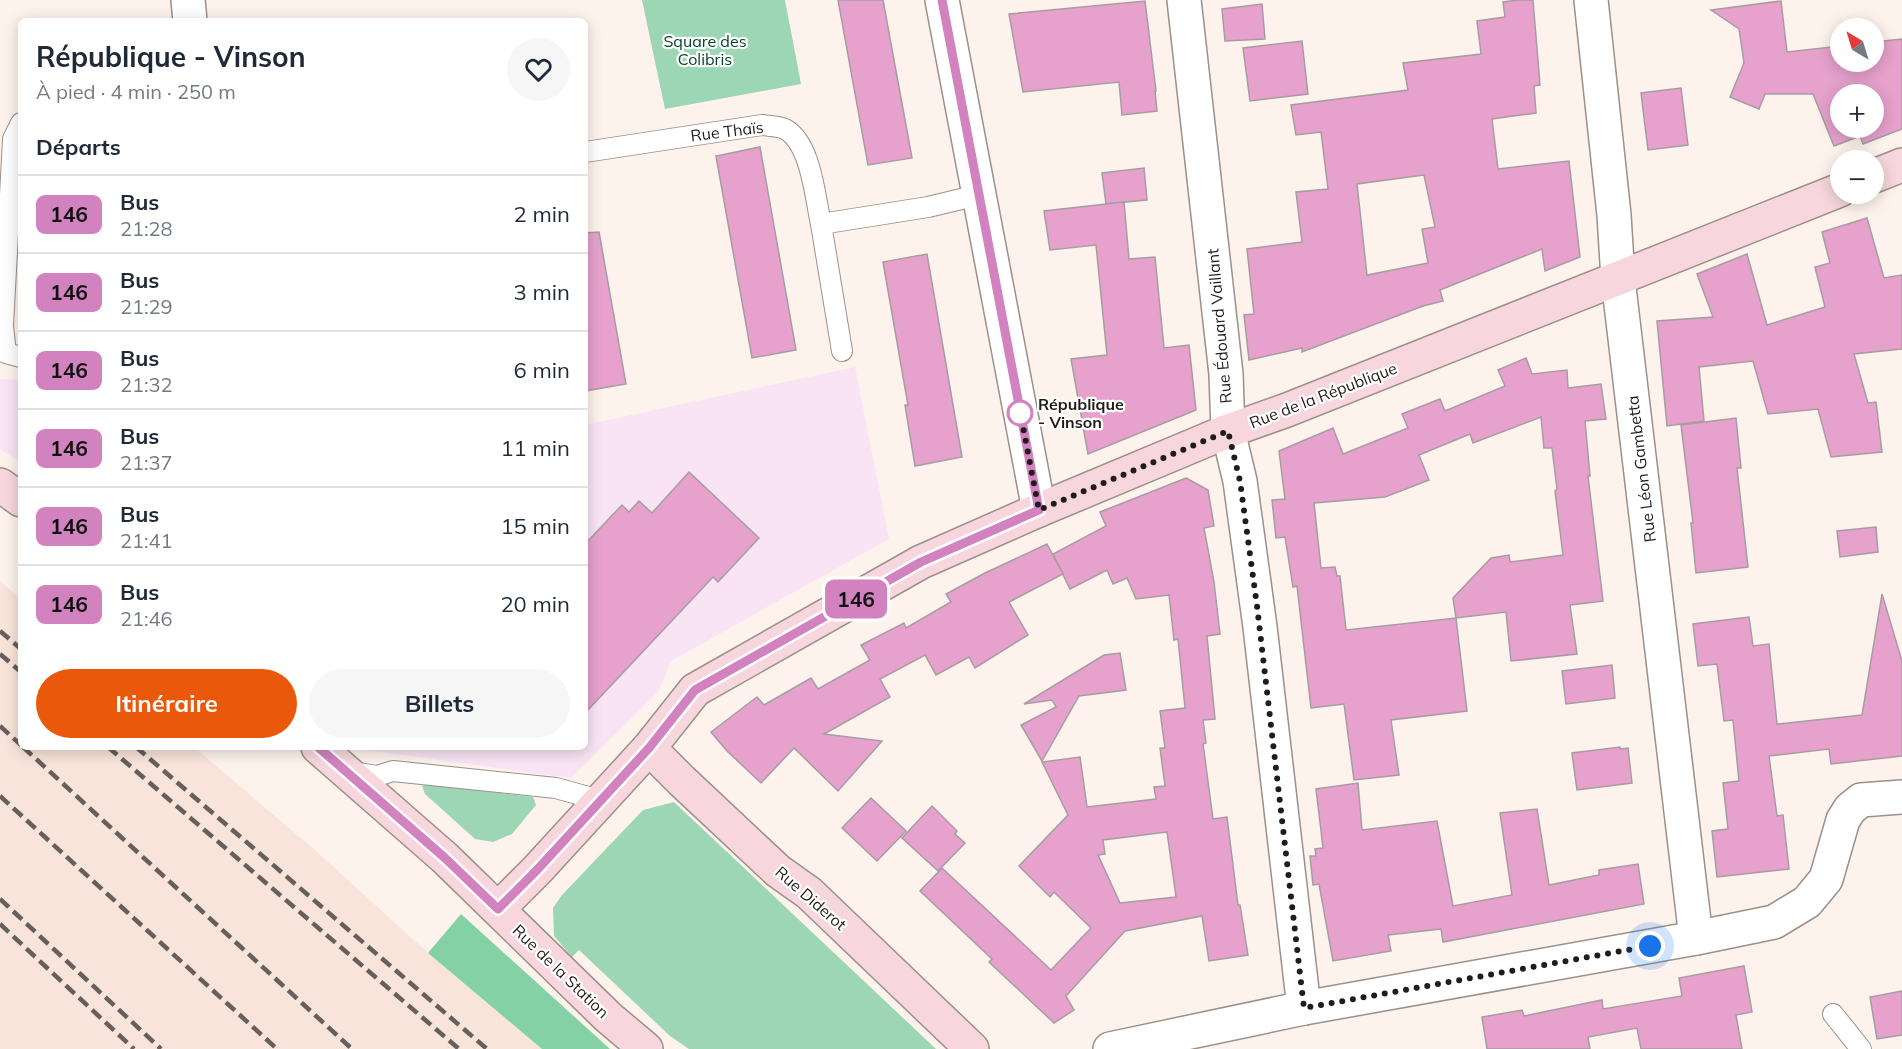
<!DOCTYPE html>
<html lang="fr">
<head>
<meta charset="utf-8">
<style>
	body { margin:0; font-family:Mulish,sans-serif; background:#f6f6f7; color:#1f2937; height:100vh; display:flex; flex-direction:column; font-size:22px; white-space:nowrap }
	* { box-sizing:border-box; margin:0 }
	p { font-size:20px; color:#747a83 }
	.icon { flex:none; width:33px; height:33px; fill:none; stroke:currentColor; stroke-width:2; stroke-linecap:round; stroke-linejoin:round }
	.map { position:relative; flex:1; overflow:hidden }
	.sheet { position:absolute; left:18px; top:18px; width:570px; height:732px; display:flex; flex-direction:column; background:#fff; border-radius:9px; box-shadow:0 3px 15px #0003 }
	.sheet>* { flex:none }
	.badge { padding:0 12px; border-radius:9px; font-size:21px; line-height:39px }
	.needle { width:39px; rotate:322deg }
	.controls { position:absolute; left:1830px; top:18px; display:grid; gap:12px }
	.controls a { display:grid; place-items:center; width:54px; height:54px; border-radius:50%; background:#fff; box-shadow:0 3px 15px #0003; font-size:30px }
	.you { position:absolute; width:30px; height:30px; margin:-15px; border:4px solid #fff; border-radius:50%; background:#1a73e8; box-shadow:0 0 0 9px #1a73e833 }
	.map>.badge { position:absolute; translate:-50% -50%; box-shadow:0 0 0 3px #fff }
	h2 { padding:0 18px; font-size:22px; line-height:54px }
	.round { display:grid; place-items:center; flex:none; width:63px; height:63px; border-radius:32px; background:#f6f6f7 }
	.overview { display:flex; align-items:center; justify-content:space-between; height:102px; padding:0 18px }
	h1 { font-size:28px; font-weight:700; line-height:45px }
	.button { display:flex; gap:12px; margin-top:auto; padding:12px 18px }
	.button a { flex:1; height:69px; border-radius:36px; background:#ea580c; color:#fff; font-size:24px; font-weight:700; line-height:69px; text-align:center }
	.button a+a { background:#f6f6f7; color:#1f2937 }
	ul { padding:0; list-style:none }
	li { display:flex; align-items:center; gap:18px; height:78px; padding:0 18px; border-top:2px solid #e0e1e3 }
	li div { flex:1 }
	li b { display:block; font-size:22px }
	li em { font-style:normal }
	li .badge { min-width:66px; font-weight:700; text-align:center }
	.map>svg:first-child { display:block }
</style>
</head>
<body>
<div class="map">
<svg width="1902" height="1049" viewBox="0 0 1902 1049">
	<rect width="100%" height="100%" fill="#fef2ec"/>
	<polygon fill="#f8e4da" points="0,581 21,599 21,747 194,747 316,851 428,953 542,1049 0,1049"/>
	<g fill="#f8e4f4">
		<polygon points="855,367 889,539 671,661 659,691 571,778 366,750 363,747 585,747 585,425"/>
		<polygon points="0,379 21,380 21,462 0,449"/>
	</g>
	<g fill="#9dd6b5">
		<polygon points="642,0 785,0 801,84 665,109"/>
		<polygon points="429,784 533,797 536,805 512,834 493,842 475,839 425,794 422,786"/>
		<polygon points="674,802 936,1049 689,1049 670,1036 579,950 572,957 554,936 553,908 562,895 643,810"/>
	</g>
	<polygon fill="#83d1a5" points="461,914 610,1049 542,1049 428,953"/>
	<g fill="#e6a1cd" stroke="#a79ca2" stroke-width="1.5" fill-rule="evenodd">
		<polygon points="838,0 883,0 912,158 868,165"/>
		<path d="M1518 0H1533L1540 85 1534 86 1536 113 1492 119 1498 169 1569 161 1580 257 1545 271 1542 249 1440 290 1443 301 1423 306 1302 352V348L1249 360 1244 315 1254 314 1247 249 1302 242 1296 192 1328 189 1321 132 1296 135 1291 105 1408 90 1403 63 1481 54 1477 21 1505 17 1503 2ZM1424 175 1435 227 1422 229 1428 263 1367 275 1357 184Z"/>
		<polygon points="1145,1 1156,91 1155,91 1157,111 1122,115 1119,82 1023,92 1009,14"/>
		<path d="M1781 1 1787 52 1840 46V62H1874V42L1902 39V129L1863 144 1860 136 1834 146 1813 94H1765L1759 109 1730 97 1744 63 1739 29 1711 10ZM1840 94H1874V128H1840Z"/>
		<polygon points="1262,4 1265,39 1225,41 1222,9"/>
		<polygon points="1302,41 1308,94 1250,101 1243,48"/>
		<polygon points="1681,88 1688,145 1648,150 1641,93"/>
		<polygon points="760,147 796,350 752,358 716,156"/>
		<polygon points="1144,168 1147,200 1106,204 1102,173"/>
		<polygon points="1124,202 1129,259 1155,257 1164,348 1189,345 1196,410 1088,454 1071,359 1107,355 1096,245 1050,250 1044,211"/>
		<polygon points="1867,218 1884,278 1902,275 1902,349 1854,354 1868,403 1876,402 1882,452 1831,457 1818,409 1768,414 1753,361 1699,367 1704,421 1667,426 1657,321 1713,317 1697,274 1747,254 1767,325 1825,307 1815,267 1830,263 1822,232"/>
		<polygon points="599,232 626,384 585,391 585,233"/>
		<polygon points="927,254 962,457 915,466 905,405 908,405 883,262"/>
		<polygon points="1526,358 1532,374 1567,370 1568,388 1601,384 1606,419 1585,421 1590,476 1588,476 1603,601 1570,605 1577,654 1511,661 1506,612 1456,618 1453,598 1491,558 1509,555 1510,562 1563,555 1555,491 1557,489 1552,448 1544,448 1541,417 1473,443 1470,434 1419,455 1429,480 1385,497 1314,503 1321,568 1335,567 1337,576 1340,576 1346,630 1456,618 1467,711 1391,720 1399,775 1354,780 1344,704 1311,708 1297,586 1293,587 1285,537 1276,538 1272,500 1285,499 1279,451 1333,428 1343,454 1408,428 1402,414 1440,399 1445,411 1505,386 1498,370"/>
		<polygon points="1736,418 1741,468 1737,468 1748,567 1696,573 1691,523 1693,523 1681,425"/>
		<polygon points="689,472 759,538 718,582 713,577 585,713 585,544 622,505 629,512 639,501 652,513"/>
		<path d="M1186 478 1208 490 1214 526 1204 528 1214 582 1220 634 1207 636 1215 719 1203 720 1206 743 1203 744 1213 819 1227 817 1238 905H1240L1248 955 1209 961 1202 916 1125 931 1066 996 1074 1010 1054 1023 989 962 992 959 920 891 942 868 1051 970 1091 928 1054 892 1050 897 1019 866 1068 815 1042 762 1080 757 1087 807 1156 799 1154 787 1165 786 1160 748H1165L1160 711 1185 708 1178 639 1174 640 1169 595 1136 599 1127 578 1113 584 1107 570 1070 589 1053 554 1106 526 1100 512ZM1167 832 1176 897 1120 903 1098 855 1105 854 1103 840Z"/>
		<polygon points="1876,527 1878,552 1840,557 1837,531"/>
		<polygon points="1047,544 1063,574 1009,602 1028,635 975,668 969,657 936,675 925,655 880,679 890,697 824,734 882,741 838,791 794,748 761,783 727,751 711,732 757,697 764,705 811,678 818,689 870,660 861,645 904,623 906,628 951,602 946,594 985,573"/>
		<polygon points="1882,594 1902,661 1902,756 1831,764 1829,749 1769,756 1777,816 1783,815 1789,869 1717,877 1712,831 1728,829 1723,783 1739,781 1733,720 1724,721 1717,664 1698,666 1693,624 1749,617 1753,646 1769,644 1777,724 1862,715"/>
		<polygon points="1120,653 1126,690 1079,696 1042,761 1021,725 1056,707 1052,700 1024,704 1104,655"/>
		<polygon points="1612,665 1615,698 1566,704 1562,671"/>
		<polygon points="1620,747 1620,749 1628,748 1632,783 1577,790 1572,753"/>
		<polygon points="1358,783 1362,830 1437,821 1453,906 1512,895 1500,813 1537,809 1549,885 1599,875 1599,870 1638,864 1644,904 1443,942 1441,929 1388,935 1391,951 1333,961 1319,884 1313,885 1310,856 1316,856 1315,849 1323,848 1316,789"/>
		<polygon points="871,798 906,831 877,861 842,828"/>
		<polygon points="932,806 957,831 955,834 965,843 938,871 902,838"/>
		<polygon points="1744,966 1752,1012 1736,1015 1742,1049 1641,1049 1637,1028 1588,1037 1590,1049 1487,1049 1482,1017 1522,1010 1524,1016 1602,1000 1603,1009 1682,996 1679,978"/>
		<polygon points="1902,991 1902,1035 1877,1039 1870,997"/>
	</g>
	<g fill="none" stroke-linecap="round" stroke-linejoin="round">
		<g stroke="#9b908a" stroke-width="22">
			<g id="lane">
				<polyline points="21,123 13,139 3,326 6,353 21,357"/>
				<path d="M585 152 762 125C769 126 779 126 785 129 811 143 815 197 821 224L928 207 978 195"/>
				<polyline points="821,224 842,351"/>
				<polyline points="351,772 377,776 393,771 556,788 599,800"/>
				<polyline points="1833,1014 1861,1049"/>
			</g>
		</g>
		<g stroke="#9b908a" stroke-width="36">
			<g id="street">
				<polyline points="188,0 190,21"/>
				<polyline points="942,0 1039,510"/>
				<polyline points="1184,0 1226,374 1228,431 1240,481 1260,627 1304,1008"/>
				<polyline points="1591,0 1614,215 1618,279 1696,938"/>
				<polyline points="1110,1049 1304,1008 1696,938 1774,922 1807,902 1826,879 1843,820 1850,809 1861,800 1902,797"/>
			</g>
		</g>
		<g stroke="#9b908a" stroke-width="36">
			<g id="secondary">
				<polyline points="1874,176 1902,165"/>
				<polyline points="0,485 21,500"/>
				<polyline points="318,747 445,858 608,1017 646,1049"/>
				<polyline points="649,748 682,781 778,871 809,893 972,1049"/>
				<polyline points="498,909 537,870 649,748 695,690 921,562 1039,510 1228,431 1287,410 1840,190"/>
			</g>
		</g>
		<use href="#lane" stroke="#fff" stroke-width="20"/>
		<use href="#street" stroke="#fff" stroke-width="33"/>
		<use href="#secondary" stroke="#f7d6dd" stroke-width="33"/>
		<g stroke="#665f5c" stroke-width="4.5" stroke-dasharray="12 6" stroke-linecap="butt">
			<polyline points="0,631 21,649"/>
			<polyline points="0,654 21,672"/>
			<polyline points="0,726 21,745"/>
			<polyline points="23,747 352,1049"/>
			<polyline points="108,747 459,1049"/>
			<polyline points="136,747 487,1049"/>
			<polyline points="0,796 277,1049"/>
			<polyline points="0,899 161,1049"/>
			<polyline points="0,924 134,1049"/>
		</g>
	</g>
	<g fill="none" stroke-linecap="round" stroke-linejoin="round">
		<g stroke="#fff" stroke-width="14">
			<polyline id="line" points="318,747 445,858 498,909 537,870 649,748 695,690 921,562 1039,510 942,0"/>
		</g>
		<use href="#line" stroke="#d282be" stroke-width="9"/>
		<polyline stroke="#201c1a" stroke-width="6" stroke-dasharray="0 10.8" points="1020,413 1020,411 1039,510 1228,431 1240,481 1257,606 1304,1008 1650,946"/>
	</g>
	<circle fill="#fff" stroke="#d282be" stroke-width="3" cx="1020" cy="413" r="12"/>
	<g text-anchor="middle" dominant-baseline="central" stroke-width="4.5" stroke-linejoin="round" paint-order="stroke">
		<g font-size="16" fill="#034529" stroke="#fff">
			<text x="705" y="41">Square des<tspan x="705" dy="18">Colibris</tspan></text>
		</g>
		<g font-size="16" fill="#201c1a" stroke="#fff">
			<text transform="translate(727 131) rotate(-7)">Rue Thaïs</text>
			<text transform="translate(1219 326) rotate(-95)">Rue Édouard Vaillant</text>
			<text transform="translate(1323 395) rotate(-21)">Rue de la République</text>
			<text transform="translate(1641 469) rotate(-97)">Rue Léon Gambetta</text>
			<text transform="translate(811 898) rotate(41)">Rue Diderot</text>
			<text transform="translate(561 971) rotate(44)">Rue de la Station</text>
		</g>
		<g font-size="16" font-weight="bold" fill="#201c1a" stroke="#fff" text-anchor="start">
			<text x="1038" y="404">République<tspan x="1038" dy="18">- Vinson</tspan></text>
		</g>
	</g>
</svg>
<div class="controls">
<a><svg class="needle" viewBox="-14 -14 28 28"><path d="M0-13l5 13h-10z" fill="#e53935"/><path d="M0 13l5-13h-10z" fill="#747a83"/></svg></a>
<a>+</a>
<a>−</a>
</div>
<div class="you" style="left:1650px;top:946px"></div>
<b class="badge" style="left:856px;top:599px;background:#d282be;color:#111">146</b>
<section class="sheet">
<div class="overview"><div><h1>République - Vinson</h1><p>À pied · 4 min · 250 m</p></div><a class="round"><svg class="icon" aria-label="heart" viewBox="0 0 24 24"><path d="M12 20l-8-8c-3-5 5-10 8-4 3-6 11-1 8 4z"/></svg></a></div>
<h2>Départs</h2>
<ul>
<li><span class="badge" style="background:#d282be;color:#111">146</span><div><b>Bus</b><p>21:28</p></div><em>2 min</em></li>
<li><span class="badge" style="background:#d282be;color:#111">146</span><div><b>Bus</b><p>21:29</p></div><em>3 min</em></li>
<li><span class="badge" style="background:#d282be;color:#111">146</span><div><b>Bus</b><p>21:32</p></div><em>6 min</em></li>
<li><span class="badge" style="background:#d282be;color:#111">146</span><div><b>Bus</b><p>21:37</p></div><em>11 min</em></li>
<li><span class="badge" style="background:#d282be;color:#111">146</span><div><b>Bus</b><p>21:41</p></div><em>15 min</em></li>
<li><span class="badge" style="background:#d282be;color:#111">146</span><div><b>Bus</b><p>21:46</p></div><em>20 min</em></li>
</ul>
<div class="button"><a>Itinéraire</a><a>Billets</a></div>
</section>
</div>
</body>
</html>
